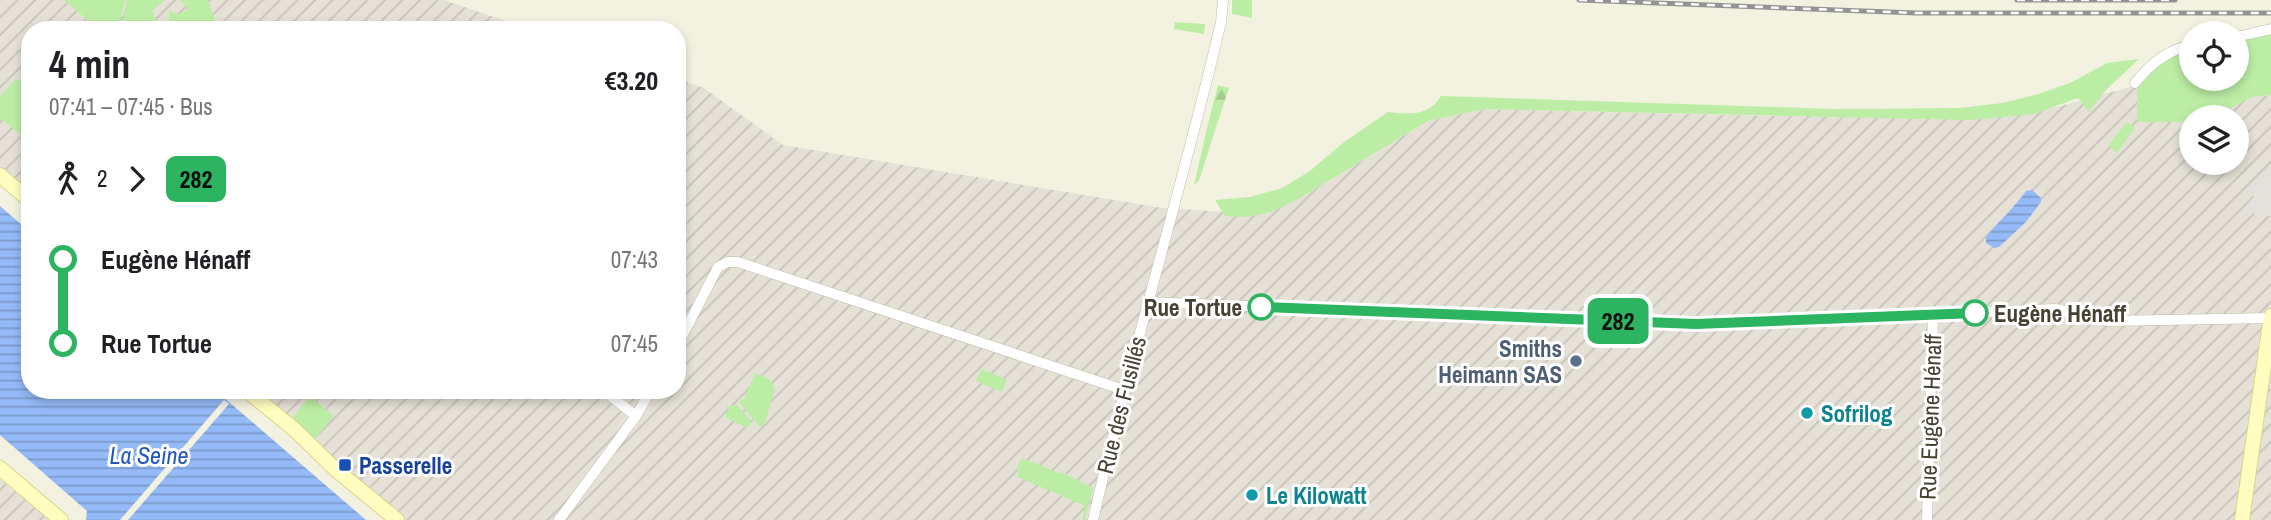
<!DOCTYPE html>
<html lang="en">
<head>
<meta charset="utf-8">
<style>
	body { margin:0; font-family:"Archivo Narrow",sans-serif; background:#f6f6f6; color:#202124; height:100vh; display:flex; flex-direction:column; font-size:26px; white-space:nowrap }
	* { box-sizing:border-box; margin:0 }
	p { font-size:23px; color:#757577 }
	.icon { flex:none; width:38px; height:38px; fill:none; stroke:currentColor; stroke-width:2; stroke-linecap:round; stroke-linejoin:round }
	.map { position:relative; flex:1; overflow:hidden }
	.panel { position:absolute; left:21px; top:21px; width:665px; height:378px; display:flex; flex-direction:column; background:#fff; border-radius:28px; box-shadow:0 4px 10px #0003 }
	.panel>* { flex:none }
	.badge { padding:0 14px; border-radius:10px; font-size:24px; line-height:46px }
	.buttons { position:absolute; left:2179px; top:21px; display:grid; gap:14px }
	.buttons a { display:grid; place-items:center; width:70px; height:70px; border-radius:50%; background:#fff; box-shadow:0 4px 10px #0003; font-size:35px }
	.map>.badge { position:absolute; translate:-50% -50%; box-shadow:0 0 0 4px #fff }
	.legs { display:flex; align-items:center; gap:10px; height:77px; padding:0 28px; font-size:23px }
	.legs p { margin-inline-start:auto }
	.overview { display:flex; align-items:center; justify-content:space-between; height:119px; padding:0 28px }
	h1 { font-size:38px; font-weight:800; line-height:52px }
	ul { padding:0 28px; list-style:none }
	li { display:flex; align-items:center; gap:24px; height:84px; font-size:26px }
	li i { display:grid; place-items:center; width:10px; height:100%; margin:0 9px; background:currentColor }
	li i::after { content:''; width:18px; height:18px; margin:-9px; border:5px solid; border-radius:50%; background:#fff }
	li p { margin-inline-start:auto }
	li:first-child i { background:linear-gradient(#0000 50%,currentColor 0) }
	li:last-child i { background:linear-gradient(currentColor 50%,#0000 0) }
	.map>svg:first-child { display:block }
</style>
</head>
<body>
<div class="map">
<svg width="2271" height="520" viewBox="0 0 2271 520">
	<defs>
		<pattern id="industrial-furrows" width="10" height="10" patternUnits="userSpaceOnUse" patternTransform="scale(1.75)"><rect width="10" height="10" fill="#e5e1d7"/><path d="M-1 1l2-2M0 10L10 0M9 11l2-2" fill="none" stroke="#c6c2b9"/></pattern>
		<pattern id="forest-firs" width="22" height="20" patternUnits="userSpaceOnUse" patternTransform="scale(1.75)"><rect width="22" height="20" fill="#bceda5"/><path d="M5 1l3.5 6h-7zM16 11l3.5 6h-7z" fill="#a3cc8e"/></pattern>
		<pattern id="water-rules" width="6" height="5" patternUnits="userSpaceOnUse" patternTransform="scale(1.75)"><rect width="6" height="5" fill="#95baf8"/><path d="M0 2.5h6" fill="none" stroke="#7b99c9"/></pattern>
	</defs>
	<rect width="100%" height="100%" fill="#f3f2e1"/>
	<g fill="url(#industrial-furrows)">
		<polygon points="0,0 444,0 532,30 30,30 30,192 0,166"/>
		<polygon points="677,79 704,88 783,145 1163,208 1256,214 1300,198 1428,121 1485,109 1773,116 1991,117 2061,106 2137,85 2137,122 2191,122 2191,163 2236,163 2236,117 2213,117 2252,97 2271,95 2271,520 403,520 253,390 677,390"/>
		<polygon points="0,479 37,510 49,520 0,520"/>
	</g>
	<g fill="#bceda5">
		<polygon points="64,0 125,0 118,30 99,30"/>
		<polygon points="127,0 165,0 152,11 159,26 156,30 121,30"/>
		<polygon points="180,0 208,0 218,29 169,30 165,28 169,24 169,10 178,14 186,11 186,6"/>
		<polygon points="1232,0 1252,0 1252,18 1232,14"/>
		<polygon points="1175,22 1205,24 1204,34 1174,29"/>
		<polygon points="2271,33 2271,95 2252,97 2213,117 2191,117 2191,122 2137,122 2137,85 2146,73 2191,46 2191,79 2236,79 2237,39"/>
		<path d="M2139 59 2106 90 2089 112 2078 98 2034 114 1971 120 1485 109 1428 121 1300 198 1273 211 1249 217 1225 216 1215 200 1250 197 1282 188 1310 171 1344 142 1388 112C1409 114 1428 117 1441 96L1835 109 1960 108 2002 103 2035 95 2070 83 2107 63Z"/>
		<polygon points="16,79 30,87 30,133 28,135 21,135 0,118 0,96"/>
		<polygon points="2126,123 2133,125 2134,129 2117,153 2109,147 2110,143"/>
		<polygon points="1208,124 1216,127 1199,181 1194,185"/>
		<polygon points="981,369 1007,380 1002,392 976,381"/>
		<polygon points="755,373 770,379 775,390 764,425 760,427 739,402 744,399"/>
		<polygon points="310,396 334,416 314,440 291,420"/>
		<polygon points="730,405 737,405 752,422 747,428 725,417"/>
		<polygon points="1022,458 1059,473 1063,473 1093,488 1085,520 1082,520 1085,506 1018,477 1018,464"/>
	</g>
	<polygon fill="url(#forest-firs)" points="1218,85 1229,88 1216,127 1208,124"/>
	<polygon fill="#e3e1db" points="2271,166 2271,216 2248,213 2250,201 2254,197 2248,188"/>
	<g fill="url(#water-rules)">
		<path d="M2032 190 2041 198V202L2026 222 1999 247 1994 248 1986 243V237C1999 221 2014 208 2026 191Z"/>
		<polygon points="0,206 30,232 30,390 215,390 366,520 86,520 87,511 0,435"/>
	</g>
	<polygon fill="#f3f2e1" points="224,400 229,404 128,520 120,520"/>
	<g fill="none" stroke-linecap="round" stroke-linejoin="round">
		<g stroke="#bfbca4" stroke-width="11">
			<g id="street">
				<polyline points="2236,37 2271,29"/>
				<path d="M2135 83C2150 64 2167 50 2191 45"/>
				<polyline points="1147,302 1696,324 2055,309 2109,321 2271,318"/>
				<polyline points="677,346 718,267 728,262 738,262 1124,390"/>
				<polyline points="603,390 636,416"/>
				<polyline points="559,520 636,416 651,390"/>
				<path d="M1093 520C1131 353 1182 189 1221 22L1223 0"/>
				<polyline points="1927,520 1933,315"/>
			</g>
		</g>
		<g stroke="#d8d58b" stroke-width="16">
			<g id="secondary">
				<polyline points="0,175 30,201"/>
				<polyline points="246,390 295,430 335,469 397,520"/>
				<polyline points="0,468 61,520"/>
				<polyline points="2242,520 2271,316"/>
			</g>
		</g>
		<use href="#street" stroke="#fff" stroke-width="10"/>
		<use href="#secondary" stroke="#fffec0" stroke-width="14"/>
		<g stroke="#939393" stroke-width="5">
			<g id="rail">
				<polyline points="1579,0 1916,13 2271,13"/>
				<polyline points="2017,0 2175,0"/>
			</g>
		</g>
		<use href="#rail" stroke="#fff" stroke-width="2.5" stroke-dasharray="8" stroke-linecap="butt"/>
	</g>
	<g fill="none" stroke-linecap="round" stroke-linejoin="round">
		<g stroke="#fff" stroke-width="16">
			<polyline id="line-1" points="1261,307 1696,324 1975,313"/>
		</g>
		<use href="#line-1" stroke="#2cb461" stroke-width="10"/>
	</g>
	<g fill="#fff" stroke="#2cb461" stroke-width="3.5">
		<circle cx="1261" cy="307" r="12"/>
		<circle cx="1975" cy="313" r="12"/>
	</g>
	<circle fill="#5c6f8a" stroke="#fff" stroke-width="2.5" cx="1576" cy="361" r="7"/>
	<g fill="#0f9aa8" stroke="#fff" stroke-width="2.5">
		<circle cx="1807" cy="413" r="7"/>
		<circle cx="1252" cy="495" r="7"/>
	</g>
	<rect fill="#1a4fb4" stroke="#fff" stroke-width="2.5" x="338" y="458" width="14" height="14" rx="3.5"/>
	<g text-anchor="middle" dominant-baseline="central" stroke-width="6" stroke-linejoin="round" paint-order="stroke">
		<g font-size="23" font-weight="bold" fill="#454232" stroke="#fff" text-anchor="end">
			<text x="1242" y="307">Rue Tortue</text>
			<text x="1994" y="313" text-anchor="start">Eugène Hénaff</text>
		</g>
		<g font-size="23" font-weight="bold" fill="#4e5e75" stroke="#fff" text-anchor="end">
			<text x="1562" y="348">Smiths<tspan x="1562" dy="26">Heimann SAS</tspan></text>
		</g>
		<g font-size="23" fill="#454232" stroke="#fff">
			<text transform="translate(1121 405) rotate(-76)">Rue des Fusillés</text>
			<text transform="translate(1930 417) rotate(-88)">Rue Eugène Hénaff</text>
		</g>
		<g font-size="23" font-weight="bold" fill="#0d838f" stroke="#fff" text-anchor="start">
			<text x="1821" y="413">Sofrilog</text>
			<text x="1266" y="495">Le Kilowatt</text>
		</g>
		<g font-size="23" font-weight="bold" fill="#164399" stroke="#fff" text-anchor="start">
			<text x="359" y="465">Passerelle</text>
		</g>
		<g font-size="24" font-style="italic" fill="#2057bc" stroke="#fff">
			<text x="149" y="455">La Seine</text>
		</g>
	</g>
</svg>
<div class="buttons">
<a><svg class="icon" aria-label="locate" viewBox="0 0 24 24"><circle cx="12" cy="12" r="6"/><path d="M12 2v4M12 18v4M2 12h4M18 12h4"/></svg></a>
<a><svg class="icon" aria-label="layers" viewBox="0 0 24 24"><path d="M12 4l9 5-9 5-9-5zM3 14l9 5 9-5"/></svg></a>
</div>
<b class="badge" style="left:1618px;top:321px;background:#2cb461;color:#111">282</b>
<section class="panel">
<div class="overview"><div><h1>4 min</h1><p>07:41 – 07:45 · Bus</p></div><b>€3.20</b></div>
<div class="legs"><svg class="icon" aria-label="walk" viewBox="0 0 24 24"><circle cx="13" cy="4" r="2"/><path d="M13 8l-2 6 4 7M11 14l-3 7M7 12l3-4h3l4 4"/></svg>2<svg class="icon" aria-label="forward" viewBox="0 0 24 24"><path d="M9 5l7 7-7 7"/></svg><b class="badge" style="background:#2cb461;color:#111">282</b></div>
<ul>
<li><i style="color:#2cb461"></i><b>Eugène Hénaff</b><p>07:43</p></li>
<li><i style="color:#2cb461"></i><b>Rue Tortue</b><p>07:45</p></li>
</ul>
</section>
</div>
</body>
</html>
